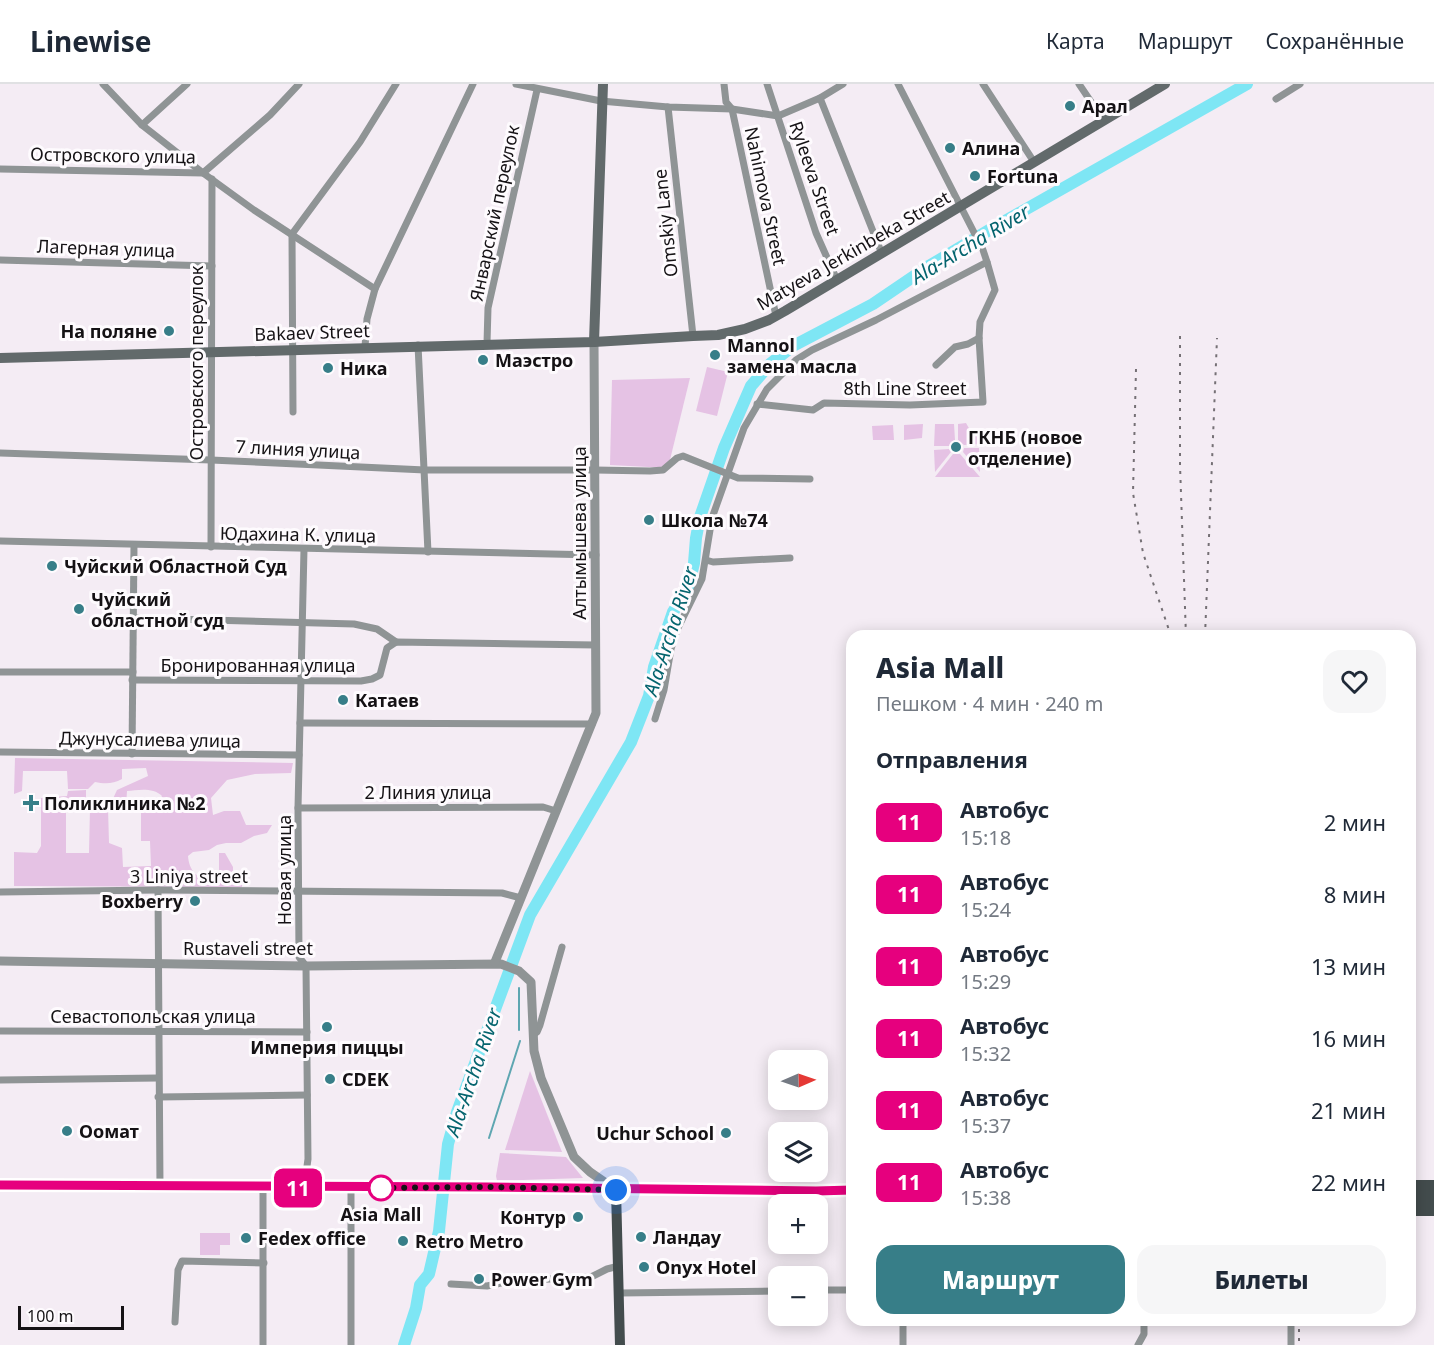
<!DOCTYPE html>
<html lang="ru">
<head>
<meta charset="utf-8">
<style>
	body { margin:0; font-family:"Noto Sans",sans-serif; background:#f6f6f7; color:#1f2937; height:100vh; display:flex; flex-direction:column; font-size:22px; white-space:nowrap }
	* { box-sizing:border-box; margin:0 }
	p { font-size:20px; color:#747a83 }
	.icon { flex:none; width:33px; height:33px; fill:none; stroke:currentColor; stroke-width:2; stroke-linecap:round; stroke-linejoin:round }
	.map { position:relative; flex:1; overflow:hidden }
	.sheet { position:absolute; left:846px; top:546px; width:570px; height:696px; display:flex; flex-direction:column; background:#fff; border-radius:18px; box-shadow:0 3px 15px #0003 }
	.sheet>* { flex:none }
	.badge { padding:0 12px; border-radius:9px; font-size:21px; line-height:39px }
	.needle { width:39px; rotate:88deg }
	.tools { position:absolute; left:768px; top:966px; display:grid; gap:12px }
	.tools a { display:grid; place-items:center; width:60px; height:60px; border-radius:12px; background:#fff; box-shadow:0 3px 15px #0003; font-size:30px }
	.scale { position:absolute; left:18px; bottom:15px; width:106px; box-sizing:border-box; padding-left:6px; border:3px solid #151215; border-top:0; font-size:16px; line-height:21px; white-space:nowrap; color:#151215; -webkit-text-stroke:4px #fefbfe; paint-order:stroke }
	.you { position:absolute; width:30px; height:30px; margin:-15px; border:4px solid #fff; border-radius:50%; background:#1a73e8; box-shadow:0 0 0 9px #1a73e833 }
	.map>.badge { position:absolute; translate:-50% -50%; box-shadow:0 0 0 3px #fff }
	h2 { padding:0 30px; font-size:22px; line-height:54px }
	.round { display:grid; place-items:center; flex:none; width:63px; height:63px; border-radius:18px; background:#f6f6f7 }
	.overview { display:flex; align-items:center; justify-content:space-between; height:102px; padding:0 30px }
	h1 { font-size:28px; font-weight:800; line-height:45px }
	.button { display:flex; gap:12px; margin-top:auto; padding:12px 30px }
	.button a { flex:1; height:69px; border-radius:18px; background:#377e88; color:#fff; font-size:24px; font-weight:800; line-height:69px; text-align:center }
	.button a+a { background:#f6f6f7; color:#1f2937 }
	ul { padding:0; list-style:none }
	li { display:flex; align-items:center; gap:18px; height:72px; padding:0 30px }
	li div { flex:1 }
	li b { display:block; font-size:22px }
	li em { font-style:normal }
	li .badge { min-width:66px; font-weight:700; text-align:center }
	header { display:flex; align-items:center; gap:36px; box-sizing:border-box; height:84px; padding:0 30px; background:#fff; border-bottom:2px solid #e0e1e3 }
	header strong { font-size:28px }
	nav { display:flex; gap:33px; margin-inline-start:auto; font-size:21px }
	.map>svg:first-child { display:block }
</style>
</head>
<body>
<header>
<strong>Linewise</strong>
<nav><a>Карта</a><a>Маршрут</a><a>Сохранённые</a></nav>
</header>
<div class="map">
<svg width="1434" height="1261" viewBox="0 0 1434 1261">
	<rect width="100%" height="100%" fill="#f4ecf4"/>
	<g fill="#e5c2e4">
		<polygon points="707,283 728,288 717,332 696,327"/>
		<polygon points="690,294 668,384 610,381 612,296"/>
		<polygon points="966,339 970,346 978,347 979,360 964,361 958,356 958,340"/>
		<polygon points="923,340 922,354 904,356 904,341"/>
		<polygon points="935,340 954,340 955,356 951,358 949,362 934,362"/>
		<polygon points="893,341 894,356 873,356 872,342"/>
		<polygon points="964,364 979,364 980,388 963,368"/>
		<polygon points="949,365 951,368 935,388 934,366"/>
		<polygon points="953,370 960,370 980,393 935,393"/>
		<path d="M15 674 293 679 291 689 255 690 227 696 211 714 213 731 224 727H240L246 741H272L267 749 254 752 241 759H226L217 761 209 766 193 768 188 772C189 786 197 796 212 796L219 790V769H225L233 783V798H242V803L14 802V768L37 769 41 762V714L67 712 68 707 86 706V722L66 723V769H89L90 724H108L109 759 122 764 123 783 151 782 150 757H141V729L157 723 162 712C153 703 138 706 127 707L126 723 119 724 115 727 111 719 117 706 148 692 146 684 122 685V695C113 700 105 700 95 698L88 705H68L67 687H23L22 707 14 710Z"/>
		<polygon points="530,987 562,1068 505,1066"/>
		<polygon points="500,1069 566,1073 583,1094 497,1097 496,1092"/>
		<polygon points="200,1149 230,1149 230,1161 220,1161 220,1171 200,1171"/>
	</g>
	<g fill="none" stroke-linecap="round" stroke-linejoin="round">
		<g stroke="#5ea6b1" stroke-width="2">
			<polyline points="519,904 519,946"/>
			<polyline points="489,1054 520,957"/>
		</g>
		<polyline stroke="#7ee6f4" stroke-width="12" points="404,1261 416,1224 420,1201 429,1190 439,1147 448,1060 457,1028 530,831 631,658 649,612 654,583 673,528 688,504 694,479 696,454 700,433 724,364 751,302 770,280 793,262 873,220 929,182 991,145 1247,0"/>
		<g stroke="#8f9495" stroke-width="7">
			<polyline points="103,0 142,41 203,89 254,126 375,205"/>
			<polyline points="516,0 601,17 668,23 732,25 778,32 820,14 843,0"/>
			<polyline points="724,0 726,18 732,25 776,232"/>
			<polyline points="767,0 816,149 837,196"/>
			<polyline points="983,0 1034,78"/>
			<polyline points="1079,0 1104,37"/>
			<polyline points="820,14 882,170"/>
			<polyline points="1276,15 1300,0"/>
			<polyline points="668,23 693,252"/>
			<polyline points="142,41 187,0"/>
			<polyline points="0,85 203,89 270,31 299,0"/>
			<polyline points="0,176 212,182"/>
			<polyline points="487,259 488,224 537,6"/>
			<polyline points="418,261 428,468"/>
			<polyline points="365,263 367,235 375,205 473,0"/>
			<polyline points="936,281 955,263 968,260 979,254"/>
			<polyline points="757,320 813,326 824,319 910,321 983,318 979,254 980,238 995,206 987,178"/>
			<polyline points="293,328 292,150 360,58 396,0"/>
			<polyline points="0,369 211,376 425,386 595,386 650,387 663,386 677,374 683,372 738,394 810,395"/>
			<polyline points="0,457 596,471"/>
			<polyline points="211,463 212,95"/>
			<polyline points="304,465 298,724 299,873 306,882 308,1075 304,1104"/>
			<polyline points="706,476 713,478 790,474"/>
			<polyline points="134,534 354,540 377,545 396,558"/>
			<polyline points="0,588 133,588"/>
			<polyline points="132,596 361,597 372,595 380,591 387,564 396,558 596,561"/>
			<polyline points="655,635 664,606 671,565 677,546 702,495 712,434 744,344 767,305 796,276 812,266 876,236 987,178 983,166 898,0"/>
			<polyline points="300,639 592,640"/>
			<polyline points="0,668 299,671"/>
			<polyline points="132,670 134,461"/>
			<polyline points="298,724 543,723 556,727"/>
			<polyline points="158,806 160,1102"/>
			<polyline points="0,808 158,806 502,809 521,814"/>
			<polyline points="0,947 307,948"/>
			<polyline points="533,951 537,948 540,941 562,863"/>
			<polyline points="0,996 158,994"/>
			<polyline points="158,1013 307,1011"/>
			<polyline points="351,1104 351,1261"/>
			<polyline points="451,1200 487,1202 511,1197 591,1193 607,1185 619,1182"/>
			<polyline points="818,1206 852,1206"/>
			<polyline points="620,1209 778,1207"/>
			<polyline points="1291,1236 1291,1261"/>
			<polyline points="175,1238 178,1186 182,1177 264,1179"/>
			<polyline points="263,1261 263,1103"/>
			<polyline points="903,1261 903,1236"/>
			<polyline points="1138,1261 1144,1250 1144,1236"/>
		</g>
		<g stroke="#8f9495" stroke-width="9">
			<polyline points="0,877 306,882 501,880 519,887 531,898 534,967 541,994 574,1073 590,1088 616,1106"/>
			<polyline points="495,878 596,629 594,258"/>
		</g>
		<g stroke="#626a6b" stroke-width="10">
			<polyline points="594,258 603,0"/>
			<polyline points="0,274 594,258 693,252 718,251 745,245 769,236 785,227 1165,0"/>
		</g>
		<g stroke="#434c4d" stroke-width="10">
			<polyline points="0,1101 487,1103 816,1107 852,1106"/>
			<polyline points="1410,1101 1434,1101"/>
			<polyline points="616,1106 620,1261"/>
			<polyline points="1410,1109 1434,1109"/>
			<polyline points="1410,1119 1434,1119"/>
			<polyline points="1410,1127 1434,1127"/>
		</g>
		<g stroke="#757075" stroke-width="2" stroke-dasharray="3 6" stroke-linecap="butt">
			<polyline points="1180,252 1180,381 1186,552"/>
			<polyline points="1136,285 1133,409 1143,469 1171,552"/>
			<polyline points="1205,552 1217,254"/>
			<polyline points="1299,1236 1299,1261"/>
		</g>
	</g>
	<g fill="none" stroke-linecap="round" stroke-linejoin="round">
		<g stroke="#fff" stroke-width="14">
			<polyline id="line" points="0,1101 487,1103 816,1107 852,1106"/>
		</g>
		<use href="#line" stroke="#e6007e" stroke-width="9"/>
		<polyline stroke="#151215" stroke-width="6" stroke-dasharray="0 10.8" points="381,1104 371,1104 487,1103 616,1106"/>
	</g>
	<g fill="#377e88" stroke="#fefbfe" stroke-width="2">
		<circle cx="1070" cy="22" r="6"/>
		<circle cx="950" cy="64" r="6"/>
		<circle cx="975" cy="92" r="6"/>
		<circle cx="169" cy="247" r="6"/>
		<circle cx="715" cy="271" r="6"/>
		<circle cx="483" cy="276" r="6"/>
		<circle cx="328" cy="284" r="6"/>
		<circle cx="956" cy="363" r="6"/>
		<circle cx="649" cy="436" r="6"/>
		<circle cx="52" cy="482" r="6"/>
		<circle cx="79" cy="525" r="6"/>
		<circle cx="343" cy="616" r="6"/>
		<path d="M28 710h6v6h6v6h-6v6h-6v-6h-6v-6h6z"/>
		<circle cx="195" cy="817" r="6"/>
		<circle cx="327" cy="943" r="6"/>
		<circle cx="330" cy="995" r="6"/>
		<circle cx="67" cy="1047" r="6"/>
		<circle cx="726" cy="1049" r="6"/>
		<circle cx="578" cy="1133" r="6"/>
		<circle cx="641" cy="1153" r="6"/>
		<circle cx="246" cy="1154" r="6"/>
		<circle cx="403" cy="1157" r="6"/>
		<circle cx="644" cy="1183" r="6"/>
		<circle cx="479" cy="1195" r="6"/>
	</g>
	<circle fill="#fff" stroke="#e6007e" stroke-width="3" cx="381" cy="1104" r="12"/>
	<g text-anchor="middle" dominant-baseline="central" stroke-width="6" stroke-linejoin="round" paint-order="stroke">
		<g font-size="18" font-weight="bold" fill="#151215" stroke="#fefbfe" text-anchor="start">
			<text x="1082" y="22">Арал</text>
			<text x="962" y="64">Алина</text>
			<text x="987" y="92">Fortuna</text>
			<text x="157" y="247" text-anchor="end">На поляне</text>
			<text x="727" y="261">Mannol<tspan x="727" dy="21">замена масла</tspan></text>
			<text x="495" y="276">Маэстро</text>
			<text x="340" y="284">Ника</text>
			<text x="968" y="353">ГКНБ (новое<tspan x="968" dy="21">отделение)</tspan></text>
			<text x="661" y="436">Школа №74</text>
			<text x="64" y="482">Чуйский Областной Суд</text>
			<text x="91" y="515">Чуйский<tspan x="91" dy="21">областной суд</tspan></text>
			<text x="355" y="616">Катаев</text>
			<text x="44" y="719">Поликлиника №2</text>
			<text x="183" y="817" text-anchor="end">Boxberry</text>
			<text x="327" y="963" text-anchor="middle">Империя пиццы</text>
			<text x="342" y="995">CDEK</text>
			<text x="79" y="1047">Оомат</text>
			<text x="714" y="1049" text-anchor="end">Uchur School</text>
			<text x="566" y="1133" text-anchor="end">Контур</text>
			<text x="653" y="1153">Ландау</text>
			<text x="258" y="1154">Fedex office</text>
			<text x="415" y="1157">Retro Metro</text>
			<text x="656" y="1183">Onyx Hotel</text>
			<text x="491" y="1195">Power Gym</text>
		</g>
		<g font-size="18" fill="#151215" stroke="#fefbfe">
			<text transform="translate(113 71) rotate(1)">Островского улица</text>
			<text transform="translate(815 94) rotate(71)">Ryleeva Street</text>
			<text transform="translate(766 112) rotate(78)">Nahimova Street</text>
			<text transform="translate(494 129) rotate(-78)">Январский переулок</text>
			<text transform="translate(665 139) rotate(-96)">Omskiy Lane</text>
			<text transform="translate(106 164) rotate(2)">Лагерная улица</text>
			<text transform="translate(853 166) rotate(-30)">Matyeva Jerkinbeka Street</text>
			<text transform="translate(312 248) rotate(-2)">Bakaev Street</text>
			<text transform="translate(196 279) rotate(-90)">Островского переулок</text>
			<text x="905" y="304">8th Line Street</text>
			<text transform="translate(298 365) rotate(3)">7 линия улица</text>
			<text transform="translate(579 449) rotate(-90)">Алтымышева улица</text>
			<text transform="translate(298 450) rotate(1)">Юдахина К. улица</text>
			<text x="258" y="581">Бронированная улица</text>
			<text transform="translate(150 655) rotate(1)">Джунусалиева улица</text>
			<text x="428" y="708">2 Линия улица</text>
			<text transform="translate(284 786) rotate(-90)">Новая улица</text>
			<text x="189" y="792">3 Liniya street</text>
			<text x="248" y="864">Rustaveli street</text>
			<text x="153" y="932">Севастопольская улица</text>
		</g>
		<g font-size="18" font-weight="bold" fill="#151215" stroke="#fefbfe">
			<text x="381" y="1130">Asia Mall</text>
		</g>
		<g font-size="20" font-style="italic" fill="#05646e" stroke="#fefbfe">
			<text transform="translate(970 160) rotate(-31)">Ala-Archa River</text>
			<text transform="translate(670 547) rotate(-72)">Ala-Archa River</text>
			<text transform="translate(473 988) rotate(-71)">Ala-Archa River</text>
		</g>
	</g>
</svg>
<div class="tools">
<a><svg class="needle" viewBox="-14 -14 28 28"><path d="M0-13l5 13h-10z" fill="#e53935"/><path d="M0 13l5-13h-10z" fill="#747a83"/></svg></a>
<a><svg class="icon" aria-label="layers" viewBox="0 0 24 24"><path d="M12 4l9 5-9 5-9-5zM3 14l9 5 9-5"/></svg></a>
<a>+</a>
<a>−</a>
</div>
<div class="scale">100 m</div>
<div class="you" style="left:616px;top:1106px"></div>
<b class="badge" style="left:298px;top:1104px;background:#e6007e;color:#fff">11</b>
<section class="sheet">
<div class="overview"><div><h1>Asia Mall</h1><p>Пешком · 4 мин · 240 m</p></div><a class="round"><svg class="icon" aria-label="heart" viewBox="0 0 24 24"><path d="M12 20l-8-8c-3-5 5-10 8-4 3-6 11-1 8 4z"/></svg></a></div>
<h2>Отправления</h2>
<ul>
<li><span class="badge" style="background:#e6007e;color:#fff">11</span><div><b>Автобус</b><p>15:18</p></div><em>2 мин</em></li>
<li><span class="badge" style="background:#e6007e;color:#fff">11</span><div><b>Автобус</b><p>15:24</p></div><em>8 мин</em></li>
<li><span class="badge" style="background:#e6007e;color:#fff">11</span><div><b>Автобус</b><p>15:29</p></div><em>13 мин</em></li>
<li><span class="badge" style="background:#e6007e;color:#fff">11</span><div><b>Автобус</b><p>15:32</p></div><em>16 мин</em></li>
<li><span class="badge" style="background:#e6007e;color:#fff">11</span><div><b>Автобус</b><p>15:37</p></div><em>21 мин</em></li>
<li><span class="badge" style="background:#e6007e;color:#fff">11</span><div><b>Автобус</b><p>15:38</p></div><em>22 мин</em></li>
</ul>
<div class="button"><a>Маршрут</a><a>Билеты</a></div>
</section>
</div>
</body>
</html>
